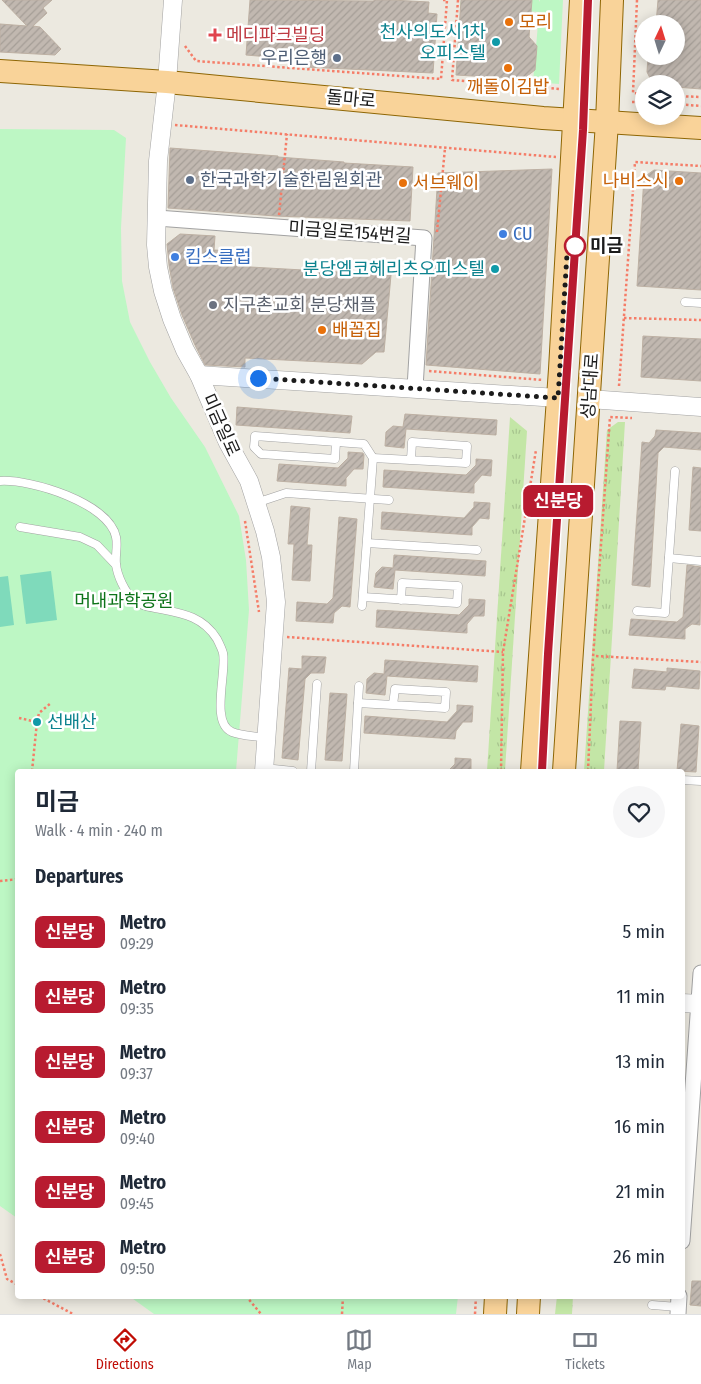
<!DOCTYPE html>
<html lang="en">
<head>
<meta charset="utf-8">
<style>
	body { margin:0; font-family:"Fira Sans Condensed","Noto Sans KR",sans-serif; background:#f6f6f7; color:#1f2937; height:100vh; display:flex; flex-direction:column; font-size:19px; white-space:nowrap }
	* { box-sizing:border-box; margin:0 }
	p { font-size:16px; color:#747a83 }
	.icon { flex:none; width:28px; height:28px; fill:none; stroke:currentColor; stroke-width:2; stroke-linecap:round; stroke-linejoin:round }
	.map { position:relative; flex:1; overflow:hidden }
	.drawer { position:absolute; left:15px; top:769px; width:670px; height:530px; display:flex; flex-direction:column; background:#fff; border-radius:5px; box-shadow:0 2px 12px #0003 }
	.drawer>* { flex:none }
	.badge { padding:0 10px; border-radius:8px; font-size:18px; line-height:32px }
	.needle { width:32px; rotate:4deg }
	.tools { position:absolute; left:635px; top:15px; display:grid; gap:10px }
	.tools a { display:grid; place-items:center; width:50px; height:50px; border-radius:50%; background:#fff; box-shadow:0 2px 12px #0003; font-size:25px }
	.you { position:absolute; width:25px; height:25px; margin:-12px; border:4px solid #fff; border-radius:50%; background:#1a73e8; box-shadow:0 0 0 8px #1a73e833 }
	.map>.badge { position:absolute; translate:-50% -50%; box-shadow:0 0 0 2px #fff }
	h2 { padding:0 20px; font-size:19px; line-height:45px }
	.round { display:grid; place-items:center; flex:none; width:52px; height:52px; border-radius:26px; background:#f6f6f7 }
	.summary { display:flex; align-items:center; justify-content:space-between; height:85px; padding:0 20px }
	h1 { font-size:24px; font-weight:700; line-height:38px }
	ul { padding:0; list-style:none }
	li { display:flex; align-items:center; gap:15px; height:65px; padding:0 20px }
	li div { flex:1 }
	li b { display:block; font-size:19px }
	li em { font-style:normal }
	li .badge { min-width:55px; font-weight:700; text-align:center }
	.tabs { display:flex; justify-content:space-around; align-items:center; height:70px; border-top:1px solid #e0e1e3; background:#fff; font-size:14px; color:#747a83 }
	.tabs a { display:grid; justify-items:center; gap:2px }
	.tabs .current { color:#c00d05 }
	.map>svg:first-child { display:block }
</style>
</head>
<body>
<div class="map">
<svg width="701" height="1314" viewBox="0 0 701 1314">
	<defs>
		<pattern id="grass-tufts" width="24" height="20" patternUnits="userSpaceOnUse" patternTransform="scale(1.25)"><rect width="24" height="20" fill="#c3e6a6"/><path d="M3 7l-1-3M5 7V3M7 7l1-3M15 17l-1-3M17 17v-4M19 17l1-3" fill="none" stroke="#a7c58e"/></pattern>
		<pattern id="building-hatch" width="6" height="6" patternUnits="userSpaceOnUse" patternTransform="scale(1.25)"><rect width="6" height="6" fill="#c1b8b0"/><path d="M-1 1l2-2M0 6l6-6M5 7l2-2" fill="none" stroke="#a59e97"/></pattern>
	</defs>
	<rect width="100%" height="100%" fill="#ece9e0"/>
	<g fill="url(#grass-tufts)">
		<polygon points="510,417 527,431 505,771 487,771"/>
		<polygon points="618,422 625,422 604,771 584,771 607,430"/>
		<polygon points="557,1296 573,1296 572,1314 555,1314"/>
	</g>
	<g fill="#bdf7c4">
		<polygon points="461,0 539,0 540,2 540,0 563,0 559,84 533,82 539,12 460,7"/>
		<polygon points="0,129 114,130 126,138 121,228 122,281 130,322 150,362 171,398 205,447 239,516 246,560 249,610 236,771 18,771 17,1218 0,1206"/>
		<polygon points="129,1296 458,1296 456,1314 154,1314"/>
	</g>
	<g fill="#7fdabb">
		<polygon points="51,571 57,620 26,624 20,575"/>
		<polygon points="8,576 14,625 0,627 0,577"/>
	</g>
	<g fill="url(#building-hatch)" stroke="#bdb0a3">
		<polygon points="2,0 52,0 43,8 47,13 33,26 40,27 61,49 55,55 0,52 0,24 27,26"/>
		<polygon points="250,0 374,1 374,0 391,0 429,2 428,13 437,14 433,73 305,67 305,60 246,55"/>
		<polygon points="461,0 532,0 529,37 537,46 535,70 523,79 456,75"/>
		<polygon points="658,0 701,0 701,89 676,87 676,84 653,84 647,72 648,56 676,56 676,24 656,24"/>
		<polygon points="170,148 278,156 278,157 344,162 344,163 413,167 410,221 275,216 168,208"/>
		<polygon points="552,169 540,374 426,365 438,173"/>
		<polygon points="654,170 701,173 701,290 637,286 644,177"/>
		<polygon points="180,234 215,236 214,250 251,252 250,267 391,275 384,352 376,352 362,364 245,358 245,367 205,365 195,345 182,315 173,288 169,265 167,244"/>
		<polygon points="643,336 701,339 701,381 641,377"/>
		<polygon points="237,407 352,416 350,433 236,425"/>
		<polygon points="405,414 497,420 496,435 406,429 404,448 385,446 386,432 393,426 403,427"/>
		<polygon points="656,430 701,433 701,450 664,447 658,453 650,587 632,585 642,442 649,443 655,436"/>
		<polygon points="348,452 363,453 364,455 363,469 354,469 346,478 346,486 277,481 279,464 338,468 348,458"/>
		<polygon points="476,459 492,460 491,476 482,475 474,484 474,493 383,487 384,470 466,475 476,465"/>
		<polygon points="693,467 701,468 701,531 689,530"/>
		<polygon points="474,502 490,503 489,519 480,518 472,527 472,535 381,529 382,512 464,518 474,507"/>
		<polygon points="291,506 310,508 307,545 312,545 310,581 292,580 294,544 288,544"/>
		<polygon points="339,517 357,519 350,607 342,606 334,613 333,623 296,621 297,602 327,604 333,598"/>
		<polygon points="394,555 486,561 485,576 395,570 393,589 374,587 376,573 382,567 393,568"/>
		<polygon points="687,565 701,567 700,625 692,624 685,629 685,639 629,635 631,619 677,622 683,617"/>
		<polygon points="469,599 485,600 484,616 474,616 467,624 467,633 376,627 377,610 459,615 469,605"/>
		<polygon points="302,656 326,657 324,673 311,673 305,679 298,760 282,758 289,668 302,669"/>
		<polygon points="385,660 478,666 477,682 387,676 385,695 366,693 367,679 374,673 384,674"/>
		<polygon points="667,668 700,671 699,689 666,686 665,690 632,688 634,669 667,672"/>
		<polygon points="330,693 347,694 342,761 325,760"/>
		<polygon points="457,705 473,706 472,722 463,722 456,731 455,739 364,733 365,716 447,722 457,711"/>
		<polygon points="620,721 641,722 638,771 617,771"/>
		<polygon points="681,724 699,726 696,772 677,771"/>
		<polygon points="455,758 471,759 471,771 448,771 455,764"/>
		<polygon points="692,1281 701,1281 701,1306 690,1305"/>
	</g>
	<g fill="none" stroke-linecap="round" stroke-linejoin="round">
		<g stroke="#a2a2a2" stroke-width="9">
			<g id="service">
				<polyline points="685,302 701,303"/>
				<polyline points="336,442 335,459 261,454 254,447 255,436 364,444 373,458 362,606"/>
				<polyline points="373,458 466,463 467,446 412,442 411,460"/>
				<path d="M0 481C31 479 109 503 116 537 118 546 115 555 116 564 117 575 125 593 134 600 139 605 148 607 155 608 180 613 202 615 217 639 219 643 222 649 223 653 227 672 210 723 232 732 242 736 256 736 266 738"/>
				<polyline points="256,503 286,493 389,500"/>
				<polyline points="20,527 80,537 97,545 116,565"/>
				<polyline points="367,543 477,550"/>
				<polyline points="669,558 701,561"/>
				<polyline points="363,597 457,603 458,586 402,583 401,600"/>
				<polyline points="637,611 665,613 675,471"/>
				<polyline points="358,703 445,708 446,692 395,689 393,705"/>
				<polyline points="264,768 293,771"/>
				<polyline points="311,771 317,684"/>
				<polyline points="354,771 359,686"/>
				<polyline points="682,780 701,781"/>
				<polyline points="652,1305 678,1307"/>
			</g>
		</g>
		<g stroke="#a2a2a2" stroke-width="17">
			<g id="minor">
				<polyline points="157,218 424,238 415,388"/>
				<polyline points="682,1241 701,973"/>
				<polyline points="678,1314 679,1296"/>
			</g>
		</g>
		<g stroke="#a2a2a2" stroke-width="19">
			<g id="tertiary">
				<polyline points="173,0 167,82 158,161 156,245 158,267 163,291 172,319 185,350 199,375 228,443 249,481 265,531 271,557 276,602 264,771"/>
				<polyline points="199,375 558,398"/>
				<polyline points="589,399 701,407"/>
				<polyline points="682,1003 701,1004"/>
			</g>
		</g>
		<g stroke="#8e6604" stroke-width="24">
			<g id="primary">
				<polyline points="0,71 167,82 543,118 701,128"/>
				<polyline points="532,771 560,369 581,0"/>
				<polyline points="564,771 607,122 612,0"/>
				<polyline points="495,1314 496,1296"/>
				<polyline points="528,1314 529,1296"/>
			</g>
		</g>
		<g stroke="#f57d68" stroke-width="2.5" stroke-dasharray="2.5 2.5" stroke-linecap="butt">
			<polyline points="458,0 452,80 560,89"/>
			<polyline points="637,0 633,93 644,94"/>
			<polyline points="185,46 196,61 441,79 447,0 443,0"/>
			<polyline points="676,96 701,97"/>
			<polyline points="632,102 644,102"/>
			<polyline points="676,104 701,106"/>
			<polyline points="175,125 556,157"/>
			<polyline points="279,215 287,134"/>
			<polyline points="437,232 445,148"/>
			<polyline points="624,318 701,320"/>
			<polyline points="429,371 543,380"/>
			<polyline points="619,386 635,162 701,166"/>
			<polyline points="245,521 259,612"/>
			<polyline points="287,637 503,652"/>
			<polyline points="596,656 701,662"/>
			<polyline points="19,718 37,722"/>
			<polyline points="32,771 37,722 39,713 51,703"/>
			<polyline points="501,771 503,652 536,450"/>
			<polyline points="588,771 593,658 610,417 632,418"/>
			<polyline points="0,881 18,879"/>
			<polyline points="0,1254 7,1279 18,1285"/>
			<polyline points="39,1296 73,1314"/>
			<polyline points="246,1296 261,1314"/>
			<polyline points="342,1314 343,1296"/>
			<polyline points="475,1314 476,1296"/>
		</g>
		<use href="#service" stroke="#fff" stroke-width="8"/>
		<use href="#minor" stroke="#fff" stroke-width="15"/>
		<use href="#tertiary" stroke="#fff" stroke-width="18"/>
		<use href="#primary" stroke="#f9d399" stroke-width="22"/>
	</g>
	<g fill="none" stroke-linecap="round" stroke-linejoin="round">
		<g stroke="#fff" stroke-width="11">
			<polyline id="line" points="542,771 548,654 583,130 588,0"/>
		</g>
		<use href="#line" stroke="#b81b30" stroke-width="8"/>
		<polyline stroke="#1b1b1b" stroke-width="5" stroke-dasharray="0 9" points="258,378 558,398 567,254 575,246"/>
	</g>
	<g fill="#e8710a" stroke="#fff" stroke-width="2">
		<circle cx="509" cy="22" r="5"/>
		<circle cx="508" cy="68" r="5"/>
		<circle cx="679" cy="181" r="5"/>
		<circle cx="403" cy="183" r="5"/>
		<circle cx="322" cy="330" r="5"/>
	</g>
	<path fill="#e0444e" stroke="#fff" stroke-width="2" d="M212.5 27.5h5v5h5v5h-5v5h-5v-5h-5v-5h5z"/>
	<g fill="#0f9aa8" stroke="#fff" stroke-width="2">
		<circle cx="496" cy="42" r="5"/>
		<circle cx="495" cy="269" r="5"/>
		<circle cx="37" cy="722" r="5"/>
	</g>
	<g fill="#5c6f8a" stroke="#fff" stroke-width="2">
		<circle cx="337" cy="58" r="5"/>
		<circle cx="190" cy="180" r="5"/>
	</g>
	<g fill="#3f7fe0" stroke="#fff" stroke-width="2">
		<circle cx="503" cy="234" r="5"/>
		<circle cx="175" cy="257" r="5"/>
	</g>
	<circle fill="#fff" stroke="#b81b30" stroke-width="2.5" cx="575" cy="246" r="10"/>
	<circle fill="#6b7280" stroke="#fff" stroke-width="2" cx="213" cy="305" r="5"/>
	<g text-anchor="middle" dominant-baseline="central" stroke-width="5" stroke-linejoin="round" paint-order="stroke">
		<g font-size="18" fill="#c56008" stroke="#fff" text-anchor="start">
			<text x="519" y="22">모리</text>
			<text x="508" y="87" text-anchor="middle">깨돌이김밥</text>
			<text x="669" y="181" text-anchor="end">나비스시</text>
			<text x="413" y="183">서브웨이</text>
			<text x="332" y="330">배꼽집</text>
		</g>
		<g font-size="18" fill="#0d838f" stroke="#fff" text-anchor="end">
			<text x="486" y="32">천사의도시1차<tspan x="486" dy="21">오피스텔</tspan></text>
			<text x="485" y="269">분당엠코헤리츠오피스텔</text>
			<text x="47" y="722" text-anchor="start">선배산</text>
		</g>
		<g font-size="18" fill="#be3a42" stroke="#fff" text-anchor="start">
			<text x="226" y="35">메디파크빌딩</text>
		</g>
		<g font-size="18" fill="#4e5e75" stroke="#fff" text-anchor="end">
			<text x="327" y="58">우리은행</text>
			<text x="200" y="180" text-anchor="start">한국과학기술한림원회관</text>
		</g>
		<g font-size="18" fill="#1b1b1b" stroke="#fff">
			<text transform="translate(351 99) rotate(5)">돌마로</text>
			<text transform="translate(350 232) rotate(4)">미금일로154번길</text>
			<text transform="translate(590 386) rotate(-86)">성남대로</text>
			<text transform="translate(221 425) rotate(66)">미금일로</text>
		</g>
		<g font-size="18" fill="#366cbe" stroke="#fff" text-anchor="start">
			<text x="513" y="234">CU</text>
			<text x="185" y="257">킴스클럽</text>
		</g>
		<g font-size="18" font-weight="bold" fill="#1b1b1b" stroke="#fff" text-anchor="start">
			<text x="590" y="246">미금</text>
		</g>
		<g font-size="18" fill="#5b616d" stroke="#fff" text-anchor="start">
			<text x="223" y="305">지구촌교회 분당채플</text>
		</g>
		<g font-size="18" fill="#0e741a" stroke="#fff">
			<text x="124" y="601">머내과학공원</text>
		</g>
	</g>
</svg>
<div class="tools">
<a><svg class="needle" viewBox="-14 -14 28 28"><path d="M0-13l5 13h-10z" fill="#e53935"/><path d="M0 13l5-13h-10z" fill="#747a83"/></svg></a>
<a><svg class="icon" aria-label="layers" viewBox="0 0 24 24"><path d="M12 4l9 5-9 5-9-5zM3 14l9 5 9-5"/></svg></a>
</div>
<div class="you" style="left:258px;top:378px"></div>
<b class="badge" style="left:558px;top:501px;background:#b81b30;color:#fff">신분당</b>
<section class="drawer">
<div class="summary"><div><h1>미금</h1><p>Walk · 4 min · 240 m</p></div><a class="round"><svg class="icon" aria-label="heart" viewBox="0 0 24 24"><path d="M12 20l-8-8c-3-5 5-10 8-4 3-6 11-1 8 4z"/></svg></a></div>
<h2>Departures</h2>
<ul>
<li><span class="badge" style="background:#b81b30;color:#fff">신분당</span><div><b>Metro</b><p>09:29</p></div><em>5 min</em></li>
<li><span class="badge" style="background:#b81b30;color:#fff">신분당</span><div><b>Metro</b><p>09:35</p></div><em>11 min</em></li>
<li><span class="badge" style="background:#b81b30;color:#fff">신분당</span><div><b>Metro</b><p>09:37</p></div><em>13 min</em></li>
<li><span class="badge" style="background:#b81b30;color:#fff">신분당</span><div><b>Metro</b><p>09:40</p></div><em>16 min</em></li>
<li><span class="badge" style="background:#b81b30;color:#fff">신분당</span><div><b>Metro</b><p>09:45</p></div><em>21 min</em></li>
<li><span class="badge" style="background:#b81b30;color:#fff">신분당</span><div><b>Metro</b><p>09:50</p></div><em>26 min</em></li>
</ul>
</section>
</div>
<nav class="tabs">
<a class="current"><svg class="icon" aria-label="directions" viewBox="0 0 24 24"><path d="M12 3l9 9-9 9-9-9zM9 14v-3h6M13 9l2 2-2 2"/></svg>Directions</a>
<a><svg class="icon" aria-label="map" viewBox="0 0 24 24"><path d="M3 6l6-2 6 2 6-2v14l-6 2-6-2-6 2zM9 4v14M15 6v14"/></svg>Map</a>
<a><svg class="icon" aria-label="tickets" viewBox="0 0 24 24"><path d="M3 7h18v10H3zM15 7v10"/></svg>Tickets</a>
</nav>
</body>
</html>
